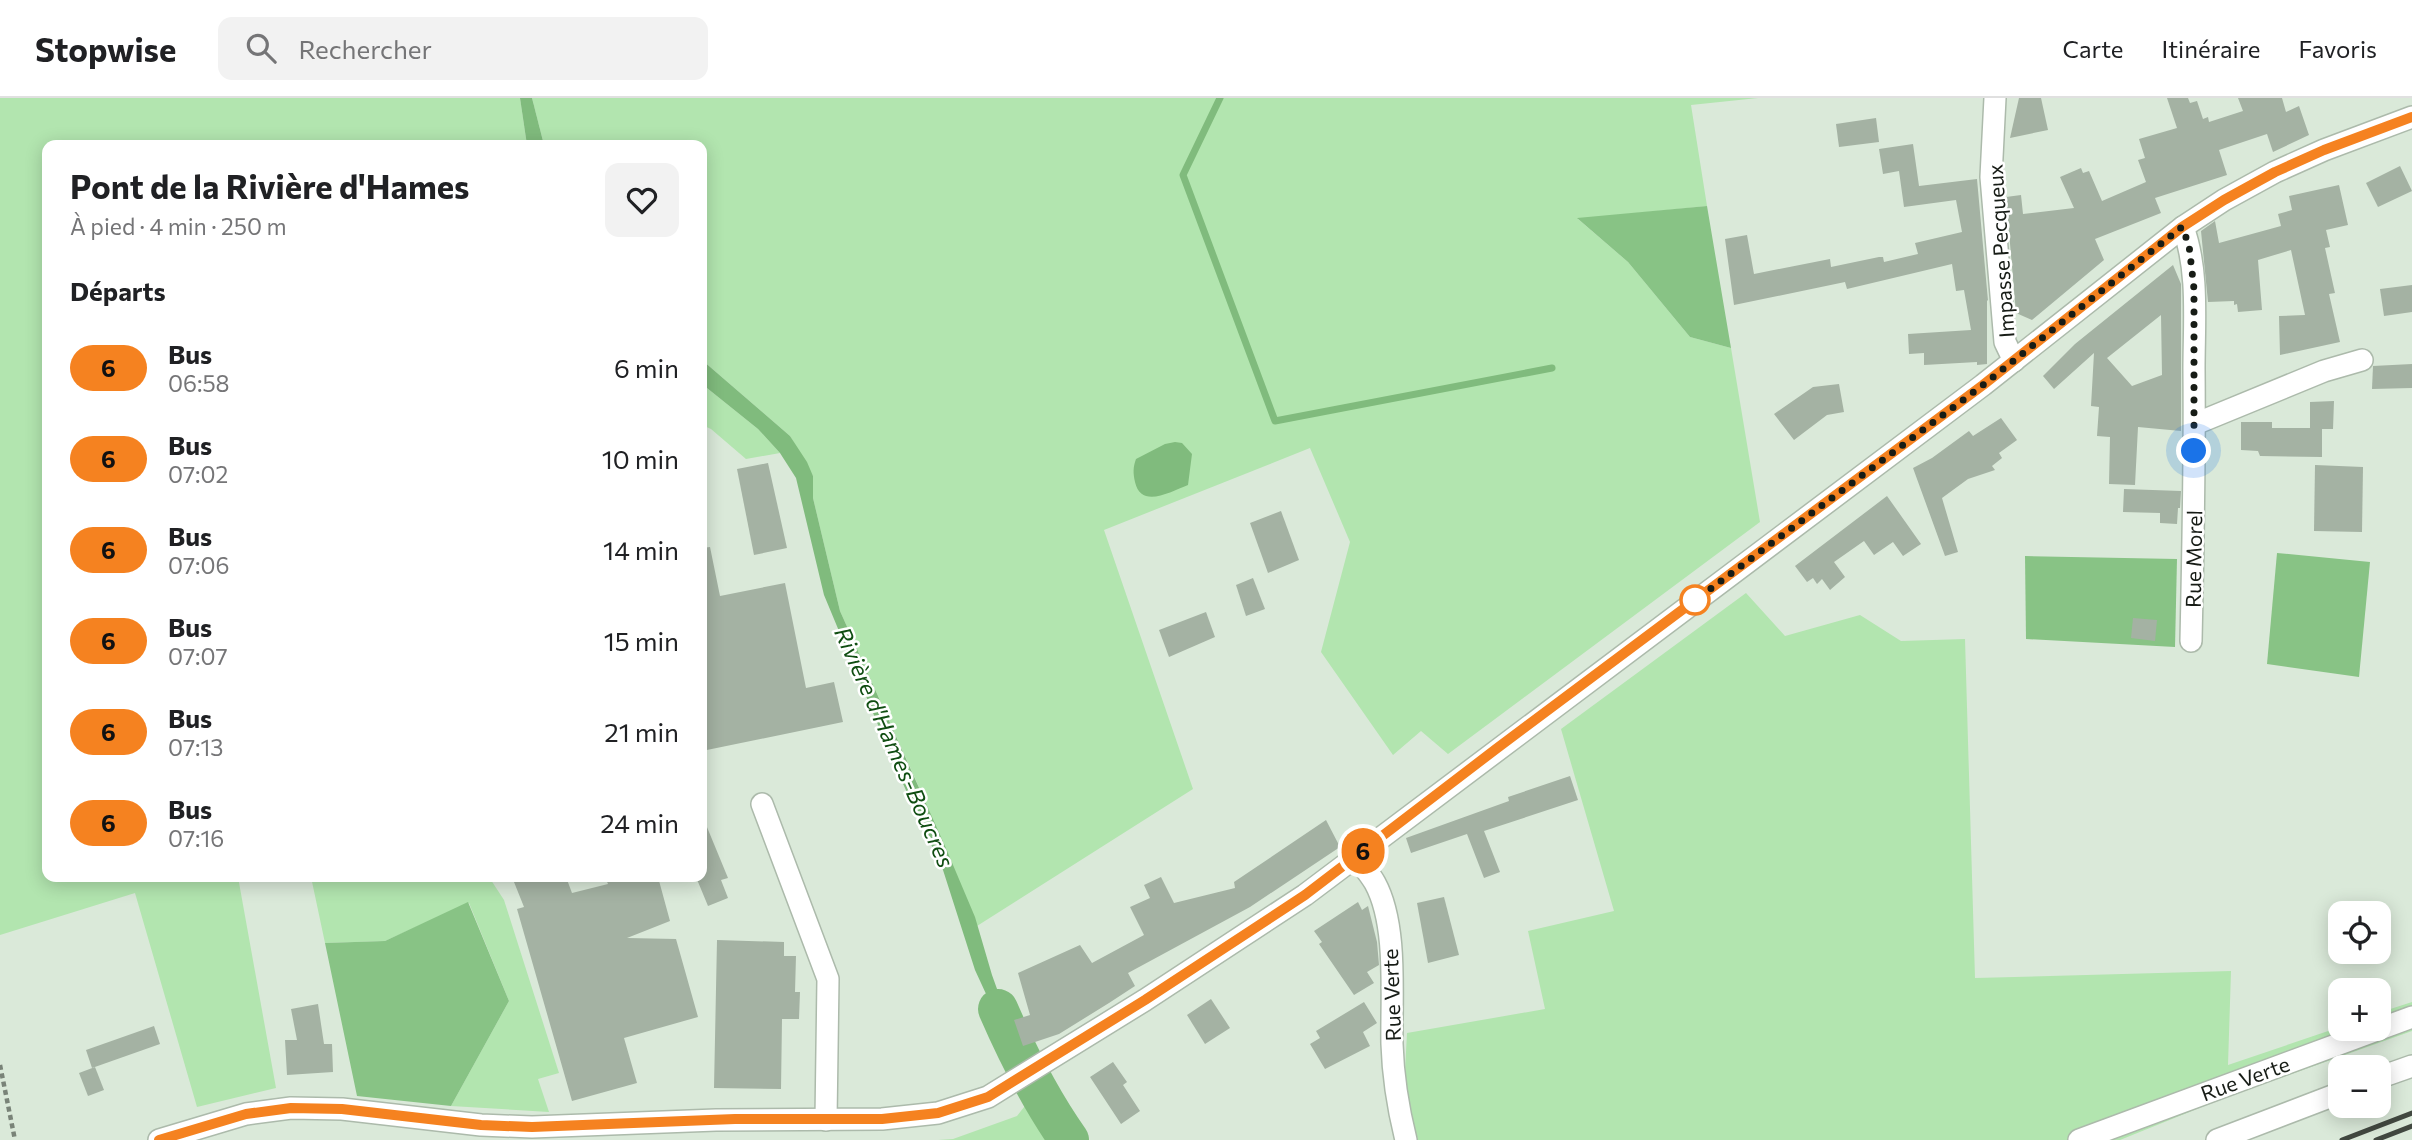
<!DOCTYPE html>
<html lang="fr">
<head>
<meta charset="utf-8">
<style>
	body { margin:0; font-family:Commissioner,sans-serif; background:#f2f2f2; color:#202124; height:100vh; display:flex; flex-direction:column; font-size:26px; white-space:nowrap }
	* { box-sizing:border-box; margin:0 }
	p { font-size:23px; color:#757577 }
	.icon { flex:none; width:38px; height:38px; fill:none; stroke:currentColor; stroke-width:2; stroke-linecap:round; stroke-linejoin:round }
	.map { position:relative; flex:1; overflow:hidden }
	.drawer { position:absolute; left:42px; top:42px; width:665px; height:742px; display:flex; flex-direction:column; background:#fff; border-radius:14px; box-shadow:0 4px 18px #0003 }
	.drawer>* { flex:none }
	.badge { padding:0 14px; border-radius:23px; font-size:24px; line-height:46px }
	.fabs { position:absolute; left:2328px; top:803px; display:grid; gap:14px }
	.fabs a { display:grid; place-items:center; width:63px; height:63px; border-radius:14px; background:#fff; box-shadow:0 4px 18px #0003; font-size:35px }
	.you { position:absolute; width:35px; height:35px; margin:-18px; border:5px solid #fff; border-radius:50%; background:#1a73e8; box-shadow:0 0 0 10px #1a73e833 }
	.map>.badge { position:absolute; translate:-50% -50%; box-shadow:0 0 0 4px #fff }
	h2 { padding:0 28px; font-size:26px; line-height:63px }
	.round { display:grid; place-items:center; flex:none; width:74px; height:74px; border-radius:14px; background:#f2f2f2 }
	.head { display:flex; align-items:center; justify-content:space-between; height:119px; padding:0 28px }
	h1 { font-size:33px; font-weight:700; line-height:52px }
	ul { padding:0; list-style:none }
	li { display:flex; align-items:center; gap:21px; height:91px; padding:0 28px }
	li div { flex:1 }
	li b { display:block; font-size:26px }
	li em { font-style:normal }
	li .badge { min-width:77px; font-weight:700; text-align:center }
	header { display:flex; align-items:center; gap:42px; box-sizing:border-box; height:98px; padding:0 35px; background:#fff; border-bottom:2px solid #e0e0e0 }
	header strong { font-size:33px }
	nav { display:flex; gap:38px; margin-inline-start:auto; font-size:24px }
	.search { width:490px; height:63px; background:#f2f2f2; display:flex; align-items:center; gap:18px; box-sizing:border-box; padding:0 24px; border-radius:14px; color:#757577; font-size:26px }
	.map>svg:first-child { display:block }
</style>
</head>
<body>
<header>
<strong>Stopwise</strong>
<div class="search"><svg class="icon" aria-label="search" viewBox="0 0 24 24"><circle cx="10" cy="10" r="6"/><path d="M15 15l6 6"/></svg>Rechercher</div>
<nav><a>Carte</a><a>Itinéraire</a><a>Favoris</a></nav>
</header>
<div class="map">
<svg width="2412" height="1042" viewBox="0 0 2412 1042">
	<rect width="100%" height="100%" fill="#dae9d9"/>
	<g fill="#b2e5af">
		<polygon points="0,0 520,0 527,47 47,47 47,779 238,779 276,990 197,1009 135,795 0,837"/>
		<polygon points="532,0 1758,0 1691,7 1707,108 1578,121 1628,164 1690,239 1731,250 1760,424 1448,656 1421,633 1393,657 1321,554 1350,444 1310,350 1104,432 1193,691 977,828 915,680 840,513 813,400 813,378 790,338 702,262 702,47 544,47"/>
		<polygon points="702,286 758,331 780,355 746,361 711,331 702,327"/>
		<polygon points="1746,495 1785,538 1860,517 1901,543 1965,541 1975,880 2231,873 2228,967 2340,929 2340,931 2378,931 2378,915 2412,904 2412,933 2224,1000 2120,1042 1418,1042 1404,992 1407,935 1545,911 1528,833 1614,813 1561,631"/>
		<polygon points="311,779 489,779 504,802 559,975 538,981 549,1014 451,1008 509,903 469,805 385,843 325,845"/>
		<polygon points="1028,1004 1052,1042 938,1042 953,1041 1017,1018"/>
	</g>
	<g fill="#88c385">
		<polygon points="1707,108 1731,250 1690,239 1628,164 1577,120"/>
		<polygon points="2277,455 2370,464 2359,579 2267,566"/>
		<polygon points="2025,458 2177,461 2175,549 2026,541"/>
		<polygon points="468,804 509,903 451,1008 357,998 325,845 385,843"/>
	</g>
	<g fill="#80bb7d">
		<polygon points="520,0 532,0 544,47 527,47"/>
		<polygon points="702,262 790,338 807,364 813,378 813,400 840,513 945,748 975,819 992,877 1010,927 1028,958 1016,961 975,872 943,772 898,675 824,497 796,380 780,355 758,331 702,286"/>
		<path d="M1175 344 1182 345 1192 356 1188 387C1170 394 1141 411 1135 384 1133 375 1133 369 1136 361L1165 346Z"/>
		<polygon points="1048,995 1084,1042 1052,1042 1028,1004"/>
	</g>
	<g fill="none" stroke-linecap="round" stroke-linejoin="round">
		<polyline stroke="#80bb7d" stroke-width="7" points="1220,0 1183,77 1275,323 1552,270"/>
		<path stroke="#80bb7d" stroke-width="40" d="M998 911C1018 957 1040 1001 1069 1042"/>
	</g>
	<g fill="#a4b2a3" fill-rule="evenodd">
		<polygon points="2019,0 2041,0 2048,32 2010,40"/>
		<polygon points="2167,0 2188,0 2190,5 2197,3 2203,21 2208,19 2209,24 2243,13 2238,0 2282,0 2286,14 2299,8 2309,37 2273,54 2267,36 2219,52 2227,77 2155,100 2161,115 2095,141 2104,162 2032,222 2016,215 2006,99 2021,97 2023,116 2074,110 2060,79 2081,70 2083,75 2089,73 2102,103 2146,84 2138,62 2145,60 2139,41 2177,30"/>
		<polygon points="1876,20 1879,44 1839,49 1836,26"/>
		<polygon points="1913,46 1919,88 1977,81 1988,203 1987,202 1987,266 1977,267 1977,264 1924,267 1924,255 1909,256 1908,236 1971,232 1964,192 1956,193 1952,166 1847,191 1845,184 1734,207 1725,141 1747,137 1754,176 1830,161 1831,169 1879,159 1883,159 1884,164 1918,156 1915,145 1962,134 1956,102 1904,109 1899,73 1883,76 1879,51"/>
		<polygon points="2400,68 2412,93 2378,109 2366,85"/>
		<polygon points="2339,87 2348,127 2326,132 2330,149 2325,150 2335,195 2329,196 2340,244 2280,257 2279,218 2305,217 2291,152 2258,162 2262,212 2238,214 2237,206 2234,207 2234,203 2208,204 2201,133 2215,123 2219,145 2281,128 2278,116 2292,112 2289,98"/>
		<path d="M2173 167 2181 186V333L2138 329 2135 387 2109 386 2110 339 2097 338 2099 309 2091 308 2094 255 2054 291 2043 278 2075 246ZM2161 217 2162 277 2132 288 2107 260Z"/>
		<polygon points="2412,187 2412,214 2384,218 2380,191"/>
		<polygon points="2412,266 2412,290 2372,291 2373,268"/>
		<polygon points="1839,286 1844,314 1827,317 1794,342 1774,316 1813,289"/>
		<polygon points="2334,303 2333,331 2322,331 2322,359 2260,358 2258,353 2241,352 2241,324 2272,324 2272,330 2310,330 2310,304"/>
		<polygon points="2001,320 2017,342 1999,355 2002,360 1992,368 1995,372 1968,381 1942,400 1958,454 1945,458 1913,370 1932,360 1969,333 1973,338"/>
		<polygon points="768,365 787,450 754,457 737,371"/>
		<polygon points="2315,367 2363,369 2362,434 2314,433"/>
		<polygon points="2124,391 2181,393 2180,410 2178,410 2177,426 2160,425 2160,415 2123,414"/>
		<polygon points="1887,398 1921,446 1903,458 1893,444 1874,457 1864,443 1834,464 1845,479 1830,492 1822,481 1817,486 1813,480 1807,484 1795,468"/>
		<polygon points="1281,413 1299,462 1268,475 1250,425"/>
		<polygon points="710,449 720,498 785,485 806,590 834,584 843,624 702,653 702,450"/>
		<polygon points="1253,480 1265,511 1246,518 1236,487"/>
		<polygon points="1206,514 1215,539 1169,559 1159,532"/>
		<polygon points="2133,520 2157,522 2155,543 2131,540"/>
		<polygon points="1570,678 1578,702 1484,733 1500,774 1484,780 1467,736 1411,755 1406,740 1509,703 1508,699"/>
		<polygon points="702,717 728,780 721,782 728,800 708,808 696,779 702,779"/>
		<polygon points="1326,722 1340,749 1250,809 1128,875 1135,888 1109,905 1059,936 1023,948 1014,922 1030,917 1018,875 1080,847 1092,865 1144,837 1130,809 1150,800 1144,787 1161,779 1174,805 1235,790 1234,784"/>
		<polygon points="512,779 566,779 572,795 608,786 605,779 658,779 670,823 627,840 676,841 698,919 624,940 637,985 572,1003 517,811 524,809"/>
		<polygon points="1444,799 1459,857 1428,865 1417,805"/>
		<polygon points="1358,804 1362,812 1368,808 1377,844 1379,867 1367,874 1374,885 1354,897 1319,846 1322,844 1314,833"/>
		<polygon points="717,842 784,844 784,858 796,858 795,894 800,894 799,921 782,921 781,991 714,990"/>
		<polygon points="1211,901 1230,930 1205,946 1187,917"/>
		<polygon points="1364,904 1377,925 1363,934 1370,948 1325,971 1310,946 1320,940 1316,933"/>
		<polygon points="318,906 324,946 332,946 333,974 287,977 285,942 297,942 291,911"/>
		<polygon points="154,928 160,946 92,970 86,952"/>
		<polygon points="1113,964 1127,984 1123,987 1140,1013 1121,1026 1090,979"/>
		<polygon points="95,969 104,992 88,998 79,975"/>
	</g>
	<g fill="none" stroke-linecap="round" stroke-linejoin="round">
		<g stroke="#acbaab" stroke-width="24">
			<g id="minor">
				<polyline points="1995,0 1991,79 2005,244 2014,263"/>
				<path d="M2183 129C2199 173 2194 224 2194 271 2195 362 2193 453 2191 543"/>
				<polyline points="2195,326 2324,273 2362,262"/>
				<polyline points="762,706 828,881 826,1022"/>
				<path d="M1356 759C1362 767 1370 776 1375 785 1398 827 1391 899 1392 946 1393 978 1398 1010 1406 1042"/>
				<polyline points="2378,980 2412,968"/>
				<polyline points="159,1042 246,1016 291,1010 342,1011 481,1027 532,1029 716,1022 882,1021 938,1015 988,999 1145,902 1305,797 1983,287 2183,129 2224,102 2275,74 2324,52 2412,19"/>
				<polyline points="2079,1042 2412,919"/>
				<polyline points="2217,1042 2340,995"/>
			</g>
		</g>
		<polyline stroke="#798378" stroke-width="4.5" stroke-dasharray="5 3.5" stroke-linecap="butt" points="0,967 15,1042"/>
		<use href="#minor" stroke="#fff" stroke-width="21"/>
		<g stroke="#414840" stroke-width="5">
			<polyline points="2342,1042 2412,1015"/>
			<polyline points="2376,1042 2412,1028"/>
		</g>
	</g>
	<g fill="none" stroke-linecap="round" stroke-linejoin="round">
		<g stroke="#fff" stroke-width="16">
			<polyline id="line" points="159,1042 246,1016 291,1010 342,1011 481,1027 532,1029 735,1021 882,1021 938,1015 988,999 1145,902 1305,797 1496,651 1983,287 2182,129 2224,102 2275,74 2324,52 2412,19"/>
		</g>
		<use href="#line" stroke="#f58220" stroke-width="10"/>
		<polyline stroke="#171c16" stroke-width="7" stroke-dasharray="0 12.6" points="1695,502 1693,504 1983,287 2182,129 2189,147 2194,191 2194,353"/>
	</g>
	<circle fill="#fff" stroke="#f58220" stroke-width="3.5" cx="1695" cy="502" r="14"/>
	<g text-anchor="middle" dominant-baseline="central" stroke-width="5" stroke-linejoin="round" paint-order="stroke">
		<g font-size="21" fill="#171c16" stroke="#fff">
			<text transform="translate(2000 153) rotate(-94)">Impasse Pecqueux</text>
			<text transform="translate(2193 461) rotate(-89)">Rue Morel</text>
			<text transform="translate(1391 897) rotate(-92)">Rue Verte</text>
			<text transform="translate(2245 980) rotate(-20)">Rue Verte</text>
		</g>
		<g font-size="23" font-style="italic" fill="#0f4d11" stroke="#fff">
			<text transform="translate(895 649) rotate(66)">Rivière d'Hames-Boucres</text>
		</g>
	</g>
</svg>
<div class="fabs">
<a><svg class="icon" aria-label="locate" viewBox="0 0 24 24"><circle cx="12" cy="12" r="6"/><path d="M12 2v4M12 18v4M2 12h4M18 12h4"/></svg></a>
<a>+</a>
<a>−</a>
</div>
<div class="you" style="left:2194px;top:353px"></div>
<b class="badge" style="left:1363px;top:753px;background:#f58220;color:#111">6</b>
<section class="drawer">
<div class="head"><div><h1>Pont de la Rivière d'Hames</h1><p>À pied · 4 min · 250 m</p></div><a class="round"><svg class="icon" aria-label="heart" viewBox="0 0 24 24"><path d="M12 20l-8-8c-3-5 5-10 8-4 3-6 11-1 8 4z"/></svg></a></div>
<h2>Départs</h2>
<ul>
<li><span class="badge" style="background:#f58220;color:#111">6</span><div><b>Bus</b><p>06:58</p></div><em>6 min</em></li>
<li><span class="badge" style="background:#f58220;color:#111">6</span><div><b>Bus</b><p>07:02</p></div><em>10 min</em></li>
<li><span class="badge" style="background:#f58220;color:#111">6</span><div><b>Bus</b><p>07:06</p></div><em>14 min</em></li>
<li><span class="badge" style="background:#f58220;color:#111">6</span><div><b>Bus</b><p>07:07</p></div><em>15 min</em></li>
<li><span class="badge" style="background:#f58220;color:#111">6</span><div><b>Bus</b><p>07:13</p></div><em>21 min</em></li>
<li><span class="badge" style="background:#f58220;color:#111">6</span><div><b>Bus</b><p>07:16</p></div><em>24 min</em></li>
</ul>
</section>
</div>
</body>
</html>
